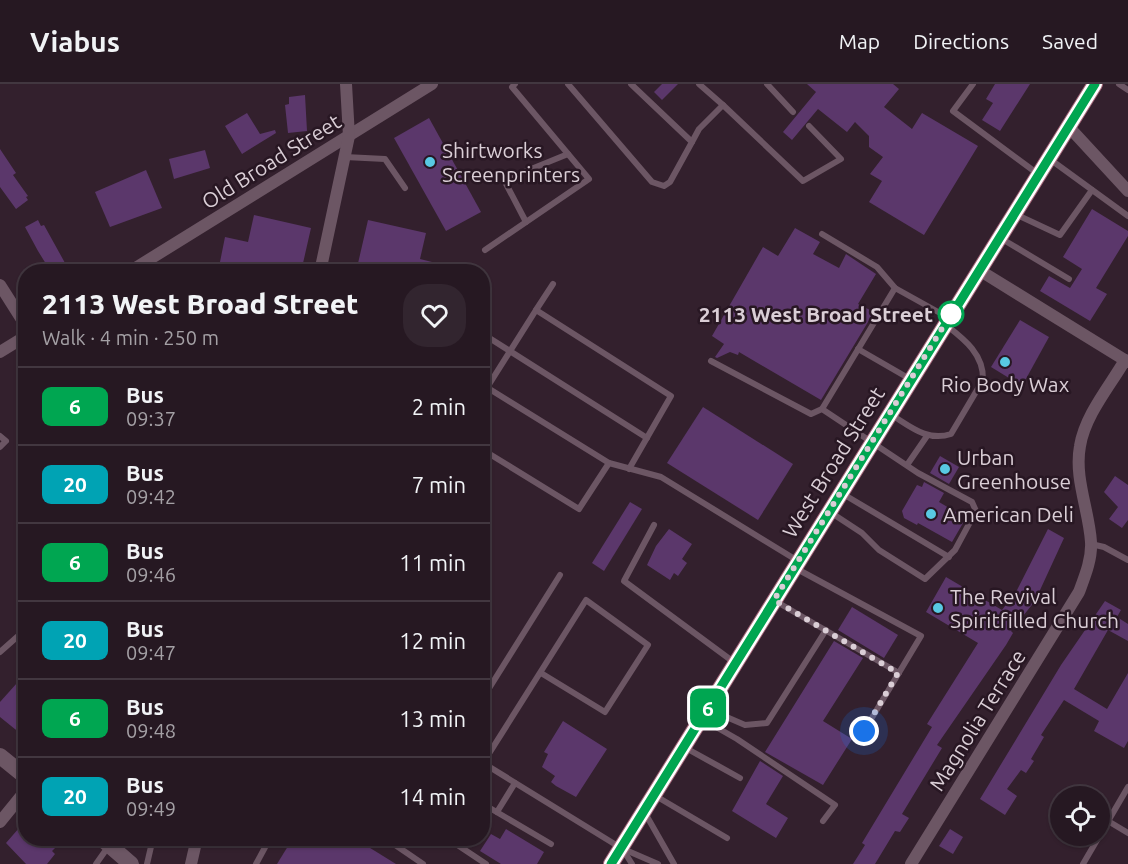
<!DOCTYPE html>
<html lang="en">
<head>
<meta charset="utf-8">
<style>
	body { margin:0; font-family:Ubuntu,sans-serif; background:#32252f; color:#f1f3f6; height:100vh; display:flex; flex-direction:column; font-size:22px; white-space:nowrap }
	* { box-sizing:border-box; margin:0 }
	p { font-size:20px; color:#a4a0a5 }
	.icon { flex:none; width:33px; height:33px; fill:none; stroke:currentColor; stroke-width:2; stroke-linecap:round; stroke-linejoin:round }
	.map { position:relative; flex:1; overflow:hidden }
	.panel { position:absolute; left:18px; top:180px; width:472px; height:582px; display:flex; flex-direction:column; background:#261822; border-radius:24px; box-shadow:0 2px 4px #0004,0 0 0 2px #423740 }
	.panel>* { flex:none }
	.badge { padding:0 12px; border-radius:9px; font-size:21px; line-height:39px }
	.buttons { position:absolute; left:1050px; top:702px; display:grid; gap:12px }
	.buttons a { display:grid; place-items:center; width:60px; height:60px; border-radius:50%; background:#261822; box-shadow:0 2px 4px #0004,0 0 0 2px #423740; font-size:30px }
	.you { position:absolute; width:30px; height:30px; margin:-15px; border:4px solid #fff; border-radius:50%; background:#1a73e8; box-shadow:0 0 0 9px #1a73e833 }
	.map>.badge { position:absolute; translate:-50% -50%; box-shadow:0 0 0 3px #fff }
	.round { display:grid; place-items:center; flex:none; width:63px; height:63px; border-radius:24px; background:#32252f }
	.head { display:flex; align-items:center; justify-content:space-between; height:102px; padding:0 24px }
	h1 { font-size:28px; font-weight:800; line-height:45px }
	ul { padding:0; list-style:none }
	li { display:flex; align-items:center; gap:18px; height:78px; padding:0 24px; border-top:2px solid #423740 }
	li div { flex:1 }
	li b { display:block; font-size:22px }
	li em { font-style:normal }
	li .badge { min-width:66px; font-weight:700; text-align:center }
	header { display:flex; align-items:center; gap:36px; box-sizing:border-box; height:84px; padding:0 30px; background:#261822; border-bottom:2px solid #423740 }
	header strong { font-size:28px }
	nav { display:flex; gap:33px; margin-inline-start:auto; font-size:21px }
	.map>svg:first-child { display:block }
</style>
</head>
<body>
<header>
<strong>Viabus</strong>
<nav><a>Map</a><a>Directions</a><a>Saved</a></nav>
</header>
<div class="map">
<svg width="1128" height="780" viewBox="0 0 1128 780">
	<rect width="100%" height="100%" fill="#33202d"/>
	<g fill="#5b376b">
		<polygon points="662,0 678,0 662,16 654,8"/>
		<polygon points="807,0 893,0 899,5 884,23 912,45 922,29 978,62 924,151 869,118 882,97 870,90 883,73 869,63 869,52 855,38 847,48 818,25 792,56 783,48 816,8"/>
		<polygon points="995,0 1030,0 1000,47 982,36 993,19 986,15"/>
		<polygon points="305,11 307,47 288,49 285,21 289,20 289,13"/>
		<polygon points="247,29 260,50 275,46 276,49 242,70 225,42"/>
		<polygon points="429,34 481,128 446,147 394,54"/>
		<polygon points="0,65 16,89 13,91 28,112 26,113 28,116 16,125 0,103"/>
		<polygon points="205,66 210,84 174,95 169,75"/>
		<polygon points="146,86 162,124 110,143 95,108"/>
		<polygon points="1092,125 1128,147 1128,152 1096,204 1107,210 1090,237 1040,207 1049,192 1070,204 1082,185 1063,173"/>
		<polygon points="254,131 311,144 301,188 218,188 225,153 248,158"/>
		<polygon points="38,136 41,142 44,141 70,188 51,188 38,167 25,143"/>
		<polygon points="368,136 426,149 420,175 452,183 452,188 356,188"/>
		<polygon points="795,144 820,158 813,170 839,184 846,170 876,190 858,220 874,228 821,316 739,268 738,271 730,268 717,274 715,273 724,260 712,252 763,163 778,172"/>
		<polygon points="1020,236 1049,253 1022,302 991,283"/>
		<polygon points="703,323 793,380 758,436 667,379"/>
		<polygon points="940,372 959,383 949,400 930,389"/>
		<polygon points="1115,392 1128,401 1128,436 1122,444 1109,435 1118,423 1104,408"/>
		<polygon points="924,398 944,409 939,418 966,434 952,458 918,439 917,441 904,434 902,427 917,401 922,403"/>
		<polygon points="630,418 642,425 604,487 592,479"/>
		<polygon points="669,445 692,460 682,475 687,479 678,492 674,489 670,496 647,481 656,462"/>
		<polygon points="1048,445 1064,454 1035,517 1011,547 1013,549 1006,561 937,661 942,664 902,730 909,734 900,748 895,747 875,780 853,780 865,761 862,759 932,643 927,640 978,559 926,528 946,493 1002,526 1016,508"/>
		<polygon points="1105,517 1121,526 1117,533 1128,540 1128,557 1108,546 1074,605 1107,625 1128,589 1128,657 1124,664 1094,647 1099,637 1064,616 1041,651 1044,653 1031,675 1034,677 1026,689 1021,686 1007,705 1017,712 1005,731 980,715 1061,581"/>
		<polygon points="852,523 898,551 884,574 838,546"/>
		<polygon points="834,557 863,574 823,637 852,655 823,701 765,668"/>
		<polygon points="26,589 26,654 0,633 0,618"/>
		<polygon points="563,637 607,665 576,713 556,702 551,698 555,692 542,683 548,670 544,668"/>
		<polygon points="760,677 783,692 766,720 788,734 776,754 732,727"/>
		<polygon points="26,736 26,754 53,754 59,760 52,767 55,770 47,780 26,780 6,759"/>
		<polygon points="506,745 544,768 537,780 501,780 480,767 491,750 500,755"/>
		<polygon points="950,745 963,753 953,770 939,762"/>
		<polygon points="293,754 354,754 396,780 277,780"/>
	</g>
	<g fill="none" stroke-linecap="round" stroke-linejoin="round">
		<g stroke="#6c5664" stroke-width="6">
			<polyline points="568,0 652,98 664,102 670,98 692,58 631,0"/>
			<polyline points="699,0 723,21"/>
			<polyline points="767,0 793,28"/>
			<polyline points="973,0 953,27 1038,90"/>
			<polyline points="1119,0 1128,6"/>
			<polyline points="692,58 699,45 723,21 803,97 841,75 809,42"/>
			<polyline points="345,73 385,75 405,104"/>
			<polyline points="1051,76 1128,132"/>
			<polyline points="1015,130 1060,151 1092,106"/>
			<polyline points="526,138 504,96 568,70"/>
			<polyline points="822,150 877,183 895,204"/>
			<polyline points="1002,155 1069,195"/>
			<polyline points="485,166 589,95 512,3 515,0"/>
			<polyline points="536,226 553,200"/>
			<polyline points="483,250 647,354"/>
			<polyline points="858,265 910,295"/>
			<polyline points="711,277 811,330 822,325 918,389 972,418 976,427 955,466 925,495 879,466 862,449 830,428"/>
			<polyline points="483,301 609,379 661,393 798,477"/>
			<polyline points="483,310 536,226 671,312 629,385"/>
			<polyline points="822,325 895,204 949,234"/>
			<path d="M890 330C910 342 927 358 951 350L983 296C984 270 964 255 946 241"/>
			<polyline points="0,352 6,357 0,363"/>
			<polyline points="483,366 579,425 609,379"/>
			<polyline points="907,381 927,352"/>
			<polyline points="843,410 949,473"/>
			<polyline points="654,441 624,497 735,579"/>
			<polyline points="1091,460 1104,463 1128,476"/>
			<polyline points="797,485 921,552 864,647"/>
			<polyline points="777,518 899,589"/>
			<polyline points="0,568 26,545"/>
			<polyline points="483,614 560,491"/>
			<polyline points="708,625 745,641 767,639 826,546"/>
			<polyline points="702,635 737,655 835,721 823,737"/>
			<polyline points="684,663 740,694"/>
			<polyline points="483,679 586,516 648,561 605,628 541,589"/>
			<polyline points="483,679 621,764 658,780"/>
			<polyline points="654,711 727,754"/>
			<polyline points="483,720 551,760"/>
			<polyline points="497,728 515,699"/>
			<polyline points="645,729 674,780"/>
			<polyline points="1108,737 1128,749"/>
			<polyline points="385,754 423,780"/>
			<polyline points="447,754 486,780"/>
			<polyline points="622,764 632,780"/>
			<polyline points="96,780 108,763"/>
			<polyline points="147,780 153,754"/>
			<polyline points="256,780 270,754"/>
			<polyline points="1083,780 1128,703"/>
		</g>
		<g stroke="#6c5664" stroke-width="12">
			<polyline points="1068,42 1128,107"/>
			<polyline points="979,186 1128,278"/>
			<polyline points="129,188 432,0"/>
			<polyline points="320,188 349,52 346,0"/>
			<polyline points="0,201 26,242"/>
			<polyline points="0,268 26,252"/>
			<polyline points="0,738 26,706"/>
			<polyline points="191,780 197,754"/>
			<path d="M911 780 1079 508C1085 492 1092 475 1091 458 1089 426 1074 394 1080 362 1085 331 1110 302 1125 276"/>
		</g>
		<g stroke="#6c5664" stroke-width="16">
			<polyline points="0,672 26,693"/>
			<polyline points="101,754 131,780"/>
		</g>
		<polyline stroke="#a76a7d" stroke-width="16" points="611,780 1095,0"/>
	</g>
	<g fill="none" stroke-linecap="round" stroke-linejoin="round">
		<g stroke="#fff" stroke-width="14">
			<polyline id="line" points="611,780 1095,0"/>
		</g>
		<use href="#line" stroke="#00a651" stroke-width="9"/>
		<polyline stroke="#daced6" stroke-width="6" stroke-dasharray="0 10.8" points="864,647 898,589 774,516 951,230"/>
	</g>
	<g fill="#58c9e3" stroke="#281723" stroke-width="2">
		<circle cx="430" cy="78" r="6"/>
		<circle cx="1005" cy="278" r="6"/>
		<circle cx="945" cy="385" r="6"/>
		<circle cx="931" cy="430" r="6"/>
		<circle cx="938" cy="524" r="6"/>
	</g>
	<circle fill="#fff" stroke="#00a651" stroke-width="3" cx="951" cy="230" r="12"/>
	<g text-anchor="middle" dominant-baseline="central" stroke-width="5" stroke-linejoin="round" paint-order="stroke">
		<g font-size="21" fill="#daced6" stroke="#281723" text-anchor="start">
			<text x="442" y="66">Shirtworks<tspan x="442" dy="24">Screenprinters</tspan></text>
			<text x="1005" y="300" text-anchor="middle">Rio Body Wax</text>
			<text x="957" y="373">Urban<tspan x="957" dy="24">Greenhouse</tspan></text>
			<text x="943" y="430">American Deli</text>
			<text x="950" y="512">The Revival<tspan x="950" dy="24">Spiritfilled Church</tspan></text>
		</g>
		<g font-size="21" fill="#daced6" stroke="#281723">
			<text transform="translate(271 77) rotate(-32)">Old Broad Street</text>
			<text transform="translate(833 378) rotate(-58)">West Broad Street</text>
			<text transform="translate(977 636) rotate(-58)">Magnolia Terrace</text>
		</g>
		<g font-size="21" font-weight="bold" fill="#daced6" stroke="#281723" text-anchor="end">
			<text x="933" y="230">2113 West Broad Street</text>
		</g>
	</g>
</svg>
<div class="buttons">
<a><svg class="icon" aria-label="locate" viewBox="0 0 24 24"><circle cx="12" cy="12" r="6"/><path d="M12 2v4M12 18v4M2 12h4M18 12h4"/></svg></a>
</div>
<div class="you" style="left:864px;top:647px"></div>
<b class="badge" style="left:708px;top:624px;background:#00a651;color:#fff">6</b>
<section class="panel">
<div class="head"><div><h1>2113 West Broad Street</h1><p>Walk · 4 min · 250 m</p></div><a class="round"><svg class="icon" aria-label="heart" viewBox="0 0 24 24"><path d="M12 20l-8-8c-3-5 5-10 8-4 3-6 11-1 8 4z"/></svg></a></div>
<ul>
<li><span class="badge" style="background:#00a651;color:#fff">6</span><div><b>Bus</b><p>09:37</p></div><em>2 min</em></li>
<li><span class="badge" style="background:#00a3b4;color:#fff">20</span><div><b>Bus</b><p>09:42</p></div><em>7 min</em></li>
<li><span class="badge" style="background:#00a651;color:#fff">6</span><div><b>Bus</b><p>09:46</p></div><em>11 min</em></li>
<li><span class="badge" style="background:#00a3b4;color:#fff">20</span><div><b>Bus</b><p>09:47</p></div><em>12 min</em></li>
<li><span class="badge" style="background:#00a651;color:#fff">6</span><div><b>Bus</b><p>09:48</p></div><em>13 min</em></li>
<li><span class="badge" style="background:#00a3b4;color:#fff">20</span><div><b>Bus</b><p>09:49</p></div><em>14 min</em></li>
</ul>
</section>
</div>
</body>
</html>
